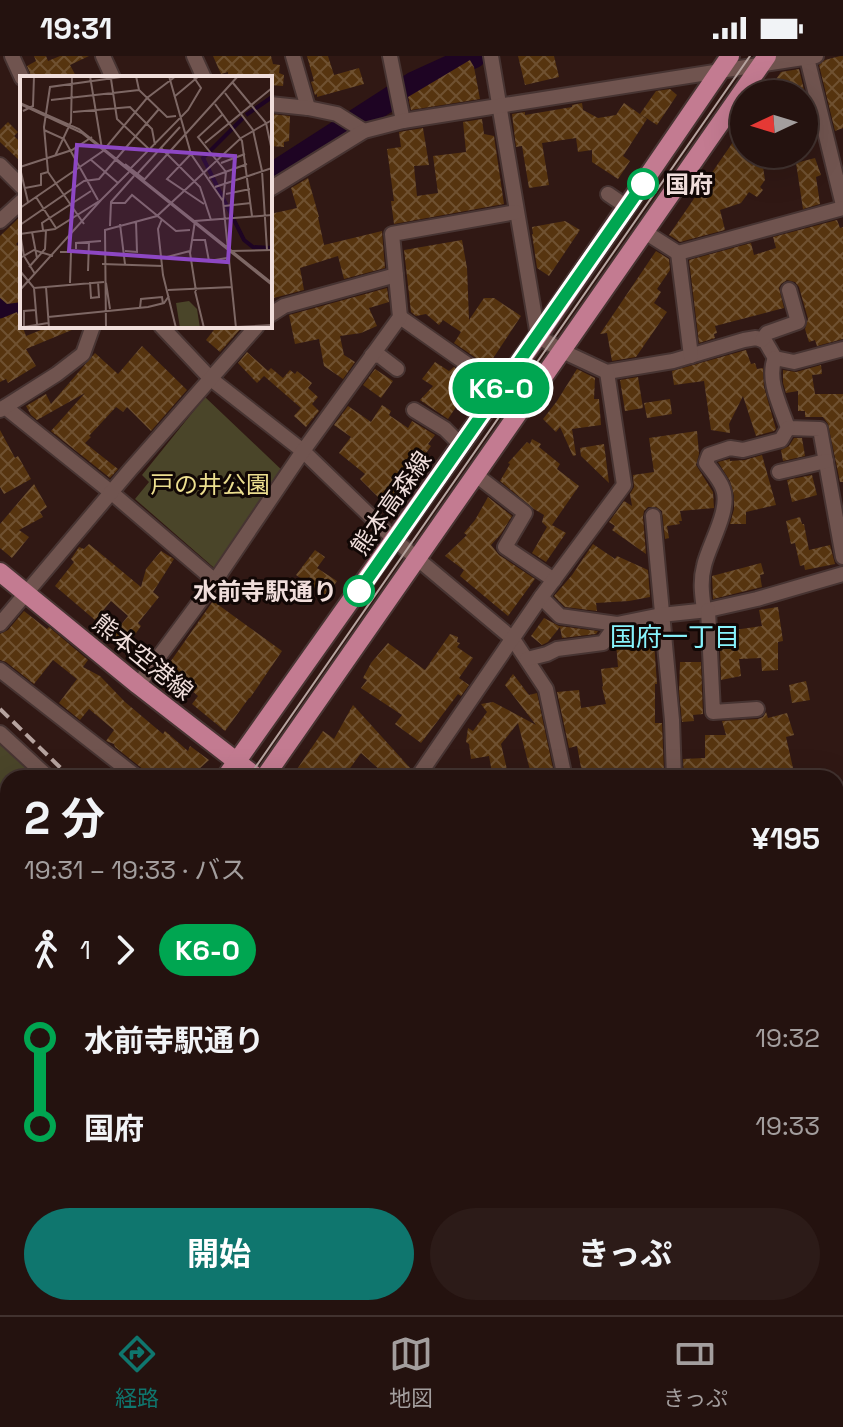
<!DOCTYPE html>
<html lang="ja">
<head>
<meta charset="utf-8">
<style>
	body { margin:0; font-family:"Space Grotesk","Noto Sans JP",sans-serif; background:#2c1b18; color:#f1f3f6; height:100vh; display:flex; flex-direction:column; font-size:30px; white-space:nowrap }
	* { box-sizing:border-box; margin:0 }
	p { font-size:26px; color:#a39e9e }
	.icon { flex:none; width:44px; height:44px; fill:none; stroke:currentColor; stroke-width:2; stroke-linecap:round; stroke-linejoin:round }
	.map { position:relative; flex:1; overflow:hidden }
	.drawer { position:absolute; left:0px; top:714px; width:844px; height:546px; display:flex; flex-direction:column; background:#24120f; border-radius:24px 24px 0 0; box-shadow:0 8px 32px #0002,0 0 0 2px #41322f }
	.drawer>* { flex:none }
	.badge { padding:0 16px; border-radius:26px; font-size:28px; line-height:52px }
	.needle { width:52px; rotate:266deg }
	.fabs { position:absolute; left:730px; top:24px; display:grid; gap:16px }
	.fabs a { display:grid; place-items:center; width:88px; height:88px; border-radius:50%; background:#24120f; box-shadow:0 8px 32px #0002,0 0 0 2px #41322f; font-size:40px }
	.map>.badge { position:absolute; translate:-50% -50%; box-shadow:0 0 0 4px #fff }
	.legs { display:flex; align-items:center; gap:12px; height:88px; padding:0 24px; font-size:26px }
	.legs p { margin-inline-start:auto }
	.head { display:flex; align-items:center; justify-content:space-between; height:136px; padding:0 24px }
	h1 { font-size:44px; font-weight:700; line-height:60px }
	.primary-button { display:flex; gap:16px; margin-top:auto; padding:16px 24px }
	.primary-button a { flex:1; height:92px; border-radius:48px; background:#0f766e; color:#fff; font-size:32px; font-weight:700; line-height:92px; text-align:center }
	.primary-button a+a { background:#2c1b18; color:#f1f3f6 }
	ul { padding:0 24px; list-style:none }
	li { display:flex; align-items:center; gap:28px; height:88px; font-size:30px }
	li i { display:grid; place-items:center; width:12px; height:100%; margin:0 10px; background:currentColor }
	li i::after { content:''; width:20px; height:20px; margin:-10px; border:6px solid; border-radius:50%; background:#24120f }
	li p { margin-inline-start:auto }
	li:first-child i { background:linear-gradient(#0000 50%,currentColor 0) }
	li:last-child i { background:linear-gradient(currentColor 50%,#0000 0) }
	.status { display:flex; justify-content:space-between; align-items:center; height:56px; padding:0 40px; background:#24120f; direction:ltr }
	.status svg { height:22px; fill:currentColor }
	.dock { display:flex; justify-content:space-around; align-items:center; height:112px; border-top:2px solid #41322f; background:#24120f; font-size:22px; color:#a39e9e }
	.dock a { display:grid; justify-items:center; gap:4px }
	.dock .current { color:#0f766e }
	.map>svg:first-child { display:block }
</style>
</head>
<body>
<div class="status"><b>19:31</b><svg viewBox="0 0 49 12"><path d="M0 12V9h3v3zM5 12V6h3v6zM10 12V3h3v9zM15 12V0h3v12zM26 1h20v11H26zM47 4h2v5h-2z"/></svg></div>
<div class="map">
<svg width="843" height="1259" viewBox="0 0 843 1259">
	<defs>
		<pattern id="building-cross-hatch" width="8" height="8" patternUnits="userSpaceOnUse" patternTransform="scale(2)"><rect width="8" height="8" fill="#56340f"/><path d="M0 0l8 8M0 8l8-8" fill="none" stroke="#6f5131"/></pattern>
	</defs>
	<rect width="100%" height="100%" fill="#301814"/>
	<g fill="#4a4529">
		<polygon points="205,341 287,419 220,517 135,443 149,426 142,419"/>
		<polygon points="0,686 39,722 8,722 8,797 0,807"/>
	</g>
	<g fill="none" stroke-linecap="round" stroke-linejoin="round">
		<g stroke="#1e0423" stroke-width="24">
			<polyline points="270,120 413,28 474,0"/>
			<polyline points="0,249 14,254 22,254"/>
		</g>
	</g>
	<g fill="url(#building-cross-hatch)">
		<polygon points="34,0 46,0 48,5 60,0 89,0 70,9 77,22 32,22 27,10 36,5"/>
		<polygon points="213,0 271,0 273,8 280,9 279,17 284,19 283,30 270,29 270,22 228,22 228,16 221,18"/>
		<polygon points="307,0 328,0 334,19 359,12 364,28 317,41 317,38 315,39 311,26 314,25"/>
		<polygon points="518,0 554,0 559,21 525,29"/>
		<polygon points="840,0 843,0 843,72 835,75 819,9 825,4"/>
		<polygon points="470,4 474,11 480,43 411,54 408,41"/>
		<polygon points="799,13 809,54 804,55 804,38 781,38 781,35 772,29 781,16"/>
		<polygon points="670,33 677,39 657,69 640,58 656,35"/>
		<polygon points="582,47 583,54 598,62 616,59 624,47 647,63 623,100 630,105 618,123 592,106 592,94 578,96 576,82 542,87 549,129 529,132 522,90 516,91 512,58 525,56 525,59 572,51 572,49"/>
		<polygon points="270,58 290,60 289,85 284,86 284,91 270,90"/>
		<polygon points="482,63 484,78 494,80 504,148 394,168 391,145 394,145 387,93 401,91 399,76 423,72 429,109 414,110 417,140 438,137 433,100 466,96 463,66"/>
		<polygon points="8,66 18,76 14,80 22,88 22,107 0,86 0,74"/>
		<polygon points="744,70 744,98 759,98 754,105 763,111 765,124 760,131 763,134 757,141 749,136 741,147 720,154 725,174 680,186 669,179"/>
		<polygon points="815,102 821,119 816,121 820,148 803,153 796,107"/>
		<polygon points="308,122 319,161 318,161 324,189 382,175 385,212 344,223 338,200 300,212 304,234 270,243 270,158 297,152 291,132"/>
		<polygon points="22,159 22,182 16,188 22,194 22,246 7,248 0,242 0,180"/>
		<polygon points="837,164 840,172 843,171 843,283 817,290 815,284 809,286 805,273 808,263 799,231 795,226 787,224 781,228 779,232 784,252 715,270 717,277 714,278 715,282 699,287 689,204 751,187 754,199 776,192 773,181"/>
		<polygon points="565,165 580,174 549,220 537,212 532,178 533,178 532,171"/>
		<polygon points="462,184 467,212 469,264 484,242 494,242 521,260 488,310 454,287 461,276 443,264 439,269 426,258 416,260 411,256 404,194"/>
		<polygon points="656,195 669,203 670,214 657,233 661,236 654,247 667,256 636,301 612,305 607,277 600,278"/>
		<polygon points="387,232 389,246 369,252 377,270 361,277 340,280 344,299 355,306 343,323 324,310 319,283 295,288 289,259"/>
		<polygon points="17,256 26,280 46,272 45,270 79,271 26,293 36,310 8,327 6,323 0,326 0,263"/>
		<polygon points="217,270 243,270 220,296 206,284"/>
		<polygon points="142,290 187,334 151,375 127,351 123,356 116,351 89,380 91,381 85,387 118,413 110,422 51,375 85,337 37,364 31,359 26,350 46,338 51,348 95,297 118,318"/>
		<polygon points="746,294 751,308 755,307 757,313 763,312 764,331 776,373 774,375 756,380 743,340 729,368 730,377 711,374 704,325 674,329 672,315"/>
		<polygon points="247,296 268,315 271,312 283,322 290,314 295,318 297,315 312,327 308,332 318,341 312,348 319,355 306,371 294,360 301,352 264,320 265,319 257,327 238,307"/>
		<polygon points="435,306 449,315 454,311 467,322 470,330 448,363 420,344 433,330 422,323"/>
		<polygon points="821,309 822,318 812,319 815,338 843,338 843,426 840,426 828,368 823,361 805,361 805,355 798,355 798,335 786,337 783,327 783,314 796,316"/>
		<polygon points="375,313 393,325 381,342 363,329"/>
		<polygon points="577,313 595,322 594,343 599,343 601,369 572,373 576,399 573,400 560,371 556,376 543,363 557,345"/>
		<polygon points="638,321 643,352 625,355 620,324"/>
		<polygon points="670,343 672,358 647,362 644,347"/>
		<polygon points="382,349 391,355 389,359 408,372 412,365 435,379 428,388 431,390 422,403 419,401 392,441 378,441 360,423 365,418 339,397 351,381 334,369 348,350 371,366"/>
		<polygon points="0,374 15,402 18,400 31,423 4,438 0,431"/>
		<polygon points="697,375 699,398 696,409 713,436 714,452 680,455 682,465 679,465 680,468 667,470 669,482 665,483 662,455 656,451 648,451 644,455 643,461 646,498 612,474 615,470 609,466 624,445 632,450 630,438 634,431 633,419 654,416 649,382"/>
		<polygon points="794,382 802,382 805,400 783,405 781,394 789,390"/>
		<polygon points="532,383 541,388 539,391 560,408 557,413 579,430 552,469 566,477 546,506 532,497 547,471 542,466 544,459 534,453 500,425 510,408 508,407 527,386 530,388"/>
		<polygon points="604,388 609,427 581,400 580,392"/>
		<polygon points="762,399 776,449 746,456 746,468 730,468 734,453 734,440 730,425 718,406 730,403 730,405 745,404"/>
		<polygon points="812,419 817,439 792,446 787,424"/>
		<polygon points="34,428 47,451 40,456 43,461 19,474 29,481 12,502 0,492 0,468"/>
		<polygon points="488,441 512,460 501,478 491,489 499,499 535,523 508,560 460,520 464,514 445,500 467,479 464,477 475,464"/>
		<polygon points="800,461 802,468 804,468 809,494 830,489 835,508 805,514 804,509 800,510 795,487 791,488 786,465"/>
		<polygon points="89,488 141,531 146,513 161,495 174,503 153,536 159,541 138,567 141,570 124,594 111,581 128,560 111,545 95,564 55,530 74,506 71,503 79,491 84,493"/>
		<polygon points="593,488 615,503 617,500 648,514 650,541 629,545 596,547 597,555 565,551 554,540 572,519"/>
		<polygon points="315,494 325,501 317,512 337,525 327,540 296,519"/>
		<polygon points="761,507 764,518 760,519 762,531 713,543 712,520"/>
		<polygon points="213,545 282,595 250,642 249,642 225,675 192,648 198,640 182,626 178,630 172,622 168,628 159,622"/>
		<polygon points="778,551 783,585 778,586 778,614 762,615 761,602 739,603 741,620 721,624 720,593 737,592 734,574 762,570 759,554"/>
		<polygon points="24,555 47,573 49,571 88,604 83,611 100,620 125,646 163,678 165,675 188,695 190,690 209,704 198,714 200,716 195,722 148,722 144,714 115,691 114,688 106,685 114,674 89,653 80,664 59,647 77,623 53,604 34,628 6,606 0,604 0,578 8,574"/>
		<polygon points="544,562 559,570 598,575 596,578 562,582 560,571 548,586 542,589 531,580"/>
		<polygon points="653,571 657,628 655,628 655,667 662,667 664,715 651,715 651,716 618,722 583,722 577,690 569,692 557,636 579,634 581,652 606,648 602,631 603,630 601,613 618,611 616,587 646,585 644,573"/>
		<polygon points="450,578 458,581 457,586 460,587 457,591 473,602 459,622 469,629 461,640 458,638 421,687 395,668 402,659 361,632 367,624 363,622 371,607 388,587 425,614"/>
		<polygon points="680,606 701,606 703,658 693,659 694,665 682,666 679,636"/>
		<polygon points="513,618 529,639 537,637 555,722 532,722 518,667 501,688 509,722 493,722 489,700 471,703 469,688 466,686 468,672 473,675 487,656 481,648 493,646 536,669 505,629"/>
		<polygon points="806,625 810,644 792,647 789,629"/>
		<polygon points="353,649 411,713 407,722 389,722 361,697 348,715 356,722 291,722 323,675 334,683"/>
		<polygon points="766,656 768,662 787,657 794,679 786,681 793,712 765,720 764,714 717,720 684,722 683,703 705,702 705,679 726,679 722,665 758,663 763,661"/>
	</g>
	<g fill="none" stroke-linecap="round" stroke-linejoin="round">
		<g stroke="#473432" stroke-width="18">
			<g id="minor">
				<polyline points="12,0 22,22"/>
				<polyline points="103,0 113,22"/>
				<polyline points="194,0 204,22"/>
				<polyline points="293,0 308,52"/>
				<polyline points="390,0 403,65"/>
				<polyline points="491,0 538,280 562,295 607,316 673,305 744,284 756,282 765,285 775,302 794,306 843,293"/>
				<polyline points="807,2 843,149"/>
				<polyline points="270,48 308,52 337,58 364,75"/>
				<polyline points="0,109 22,131"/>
				<polyline points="270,133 364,75 403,65 816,0"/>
				<polyline points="608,138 627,151"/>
				<polyline points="0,165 22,145"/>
				<polyline points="645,176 678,197"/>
				<polyline points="270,259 284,250 396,219"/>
				<polyline points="400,261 501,332"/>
				<polyline points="161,270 211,323 303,395 395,484 513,583 546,633 565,722"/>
				<polyline points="762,284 767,277 798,266 789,234"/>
				<polyline points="372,299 380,300 397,313"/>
				<polyline points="691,300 678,197 843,152"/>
				<path d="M775 302C766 324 781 351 788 372L820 373 843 501"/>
				<polyline points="5,351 112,437 215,525 303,395 400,261 392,178 516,156"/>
				<polyline points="0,354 57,318 83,298 93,270"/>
				<polyline points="414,354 445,373 461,389"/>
				<polyline points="779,416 826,405"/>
				<polyline points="476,419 525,457 505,491 554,524"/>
				<polyline points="653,460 672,664 674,722"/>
				<polyline points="541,541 560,560 617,568 661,559 708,554 757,543 843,518"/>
				<path d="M704 554C702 539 700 525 704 510 708 490 731 454 723 433 720 424 711 414 706 407L709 399 730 392 743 394 781 384 788 372"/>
				<polyline points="708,554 713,656 757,653"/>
				<polyline points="0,568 130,414 257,270"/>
				<polyline points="527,603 547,598 557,593 603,587 617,568"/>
				<polyline points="0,614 138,722"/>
				<polyline points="138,629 215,525"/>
				<polyline points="0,677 49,722"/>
				<polyline points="417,722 541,541 624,429 607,316"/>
				<polyline points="792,722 809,722"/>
				<polyline points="0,816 8,806"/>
				<polyline points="836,821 843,820"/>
				<polyline points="0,876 8,882"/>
				<polyline points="836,1006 843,1006"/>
				<polyline points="0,1064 8,1061"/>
				<polyline points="836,1098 843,1098"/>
				<polyline points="0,1228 8,1240"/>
				<polyline points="842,1232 843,1235"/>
				<polyline points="16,1252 21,1259"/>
				<polyline points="336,1252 341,1259"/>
				<polyline points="453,1252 458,1259"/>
				<polyline points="570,1252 576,1259"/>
				<polyline points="719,1252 728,1259"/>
				<polyline points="159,1259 183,1252"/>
				<polyline points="494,1259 503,1252"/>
				<polyline points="692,1259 701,1252"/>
			</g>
		</g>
		<g stroke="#473432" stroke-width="22">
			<g id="major">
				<polyline points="0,516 138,629 258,722"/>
				<polyline points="225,722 538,280 730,0"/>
				<polyline points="264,722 767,0"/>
				<polyline points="0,1040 8,1029"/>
				<polyline points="0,1094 8,1084"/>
			</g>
		</g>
		<polyline stroke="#6f5956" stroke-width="2" stroke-dasharray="8 4" stroke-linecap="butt" points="759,1252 767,1259"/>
		<use href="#minor" stroke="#70544f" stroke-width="14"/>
		<use href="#major" stroke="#c37b91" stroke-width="18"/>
		<g stroke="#b6a39f" stroke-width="2">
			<polyline points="248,722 750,0"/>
			<polyline points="0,1060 8,1048"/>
		</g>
		<g stroke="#b6a39f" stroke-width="4" stroke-dasharray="12 6" stroke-linecap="butt">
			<polyline points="0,653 71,722"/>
			<polyline points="742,1252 751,1259"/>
		</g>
	</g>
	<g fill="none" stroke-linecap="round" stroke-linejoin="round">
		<g stroke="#fff" stroke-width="18">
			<polyline id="line-1" points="359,535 643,128"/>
		</g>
		<use href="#line-1" stroke="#00a651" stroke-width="12"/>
	</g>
	<g fill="#fff" stroke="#00a651" stroke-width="4">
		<circle cx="643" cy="128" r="14"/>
		<circle cx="359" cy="535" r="14"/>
	</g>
	<g text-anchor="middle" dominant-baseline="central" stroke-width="6" stroke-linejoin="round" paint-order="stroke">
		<g font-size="24" font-weight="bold" fill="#f0dedb" stroke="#110705" text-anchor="start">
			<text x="665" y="128">国府</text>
			<text x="337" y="535" text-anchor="end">水前寺駅通り</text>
		</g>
		<g font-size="24" fill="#ecde8f" stroke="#110705">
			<text x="210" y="428">戸の井公園</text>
		</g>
		<g font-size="24" fill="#f0dedb" stroke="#110705">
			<text transform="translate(391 447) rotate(-55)">熊本高森線</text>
			<text transform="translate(143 601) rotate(39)">熊本空港線</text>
		</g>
		<g font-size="26" fill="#87f3fc" stroke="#110705">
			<text x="675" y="581">国府一丁目</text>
		</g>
	</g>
	<g transform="translate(20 20)">
		<rect width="252" height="252" fill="#301814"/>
		<path d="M169 225 177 233 180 252H160L156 227Z" fill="#4a4529"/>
		<path fill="none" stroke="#1e0423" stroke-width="4" d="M226 39 252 21M223 42 183 82 224 164 233 171 252 172"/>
		<path fill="none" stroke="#7d6764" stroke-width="2" d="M70 0 82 73M116 0 119 14 147 41 156 40M149 0 171 78 203 125 216 252M91 3 97 43 130 74M213 7 246 47 252 75M205 17 233 54 242 95 247 174M154 21 179 0M31 24 119 14M0 27 59 53 252 207M0 28 62 57 252 209M195 28 222 65 232 140M3 35 13 30 14 0M53 36 110 31 132 53 135 69M24 54 44 63 78 124M185 67 252 12M141 72 180 111 191 144M171 78 147 103 184 128M35 80 51 46 52 0M70 83 98 107M201 87 225 78M105 88 124 103M0 91 52 74 72 61M0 92 8 126M111 92 168 34 181 12 173 0M118 97 160 51M189 102 227 88M124 104 218 0M195 111 252 92M5 112 21 109V98L28 96M206 118 230 113M16 121 36 152M203 125 206 96 178 61 203 38M90 127H105L112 119 156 155 170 154M204 130 231 127M0 132 83 75 127 22 156 0M142 143 138 153 143 199 156 252M64 148 28 96 24 51 30 11 108 0M100 148 105 188M0 149 64 105 79 103 139 33M90 150 91 126 114 100M23 154 22 147 71 115M12 156 17 182M0 157 4 180 15 198M0 158 35 153 81 124 109 96M172 164H185L189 185 207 182M56 173V167L81 165M105 175 117 176 116 145M210 175 252 174M40 176H51L50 207M0 182 14 174 33 180M143 182 170 175M82 188 143 190M9 191 25 173 26 154M0 195 14 212 84 206M68 195 69 166M70 206 71 222 79 221 78 206M86 207 90 233M26 211 29 252M14 212 17 248M0 214 81 124M148 214 212 211M175 215 184 252M176 215 170 177 175 145 252 139M120 232 121 223 142 221 143 228M28 241 128 231 144 227 149 220M4 251 28 247M216 251 252 249M4 252V235L16 234M86 252 85 154 137 140 221 62 252 44"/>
		<path fill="#8d47c3" fill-opacity="0.15" stroke="#8d47c3" stroke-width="4" d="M57 69 215 80 208 186 49 175Z"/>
		<rect width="252" height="252" fill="none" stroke="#f0dedb" stroke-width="4"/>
	</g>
</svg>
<div class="fabs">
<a><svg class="needle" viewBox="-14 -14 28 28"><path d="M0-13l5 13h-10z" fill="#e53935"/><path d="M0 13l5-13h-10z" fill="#a39e9e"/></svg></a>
</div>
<b class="badge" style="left:501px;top:332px;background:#00a651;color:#fff">K6-0</b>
<section class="drawer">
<div class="head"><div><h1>2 分</h1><p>19:31 – 19:33 · バス</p></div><b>¥195</b></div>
<div class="legs"><svg class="icon" aria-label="walk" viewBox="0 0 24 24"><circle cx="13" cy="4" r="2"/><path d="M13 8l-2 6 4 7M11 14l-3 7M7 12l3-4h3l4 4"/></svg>1<svg class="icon" aria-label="forward" viewBox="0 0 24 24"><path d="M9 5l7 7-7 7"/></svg><b class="badge" style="background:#00a651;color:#fff">K6-0</b></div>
<ul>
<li><i style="color:#00a651"></i><b>水前寺駅通り</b><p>19:32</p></li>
<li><i style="color:#00a651"></i><b>国府</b><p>19:33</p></li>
</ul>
<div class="primary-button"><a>開始</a><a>きっぷ</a></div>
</section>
</div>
<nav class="dock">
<a class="current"><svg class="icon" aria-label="directions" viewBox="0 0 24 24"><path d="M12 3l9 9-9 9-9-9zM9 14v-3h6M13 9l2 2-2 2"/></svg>経路</a>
<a><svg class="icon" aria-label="map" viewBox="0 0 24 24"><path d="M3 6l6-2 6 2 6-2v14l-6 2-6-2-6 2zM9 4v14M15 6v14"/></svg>地図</a>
<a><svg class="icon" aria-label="tickets" viewBox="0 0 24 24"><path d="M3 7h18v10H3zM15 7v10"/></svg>きっぷ</a>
</nav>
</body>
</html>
